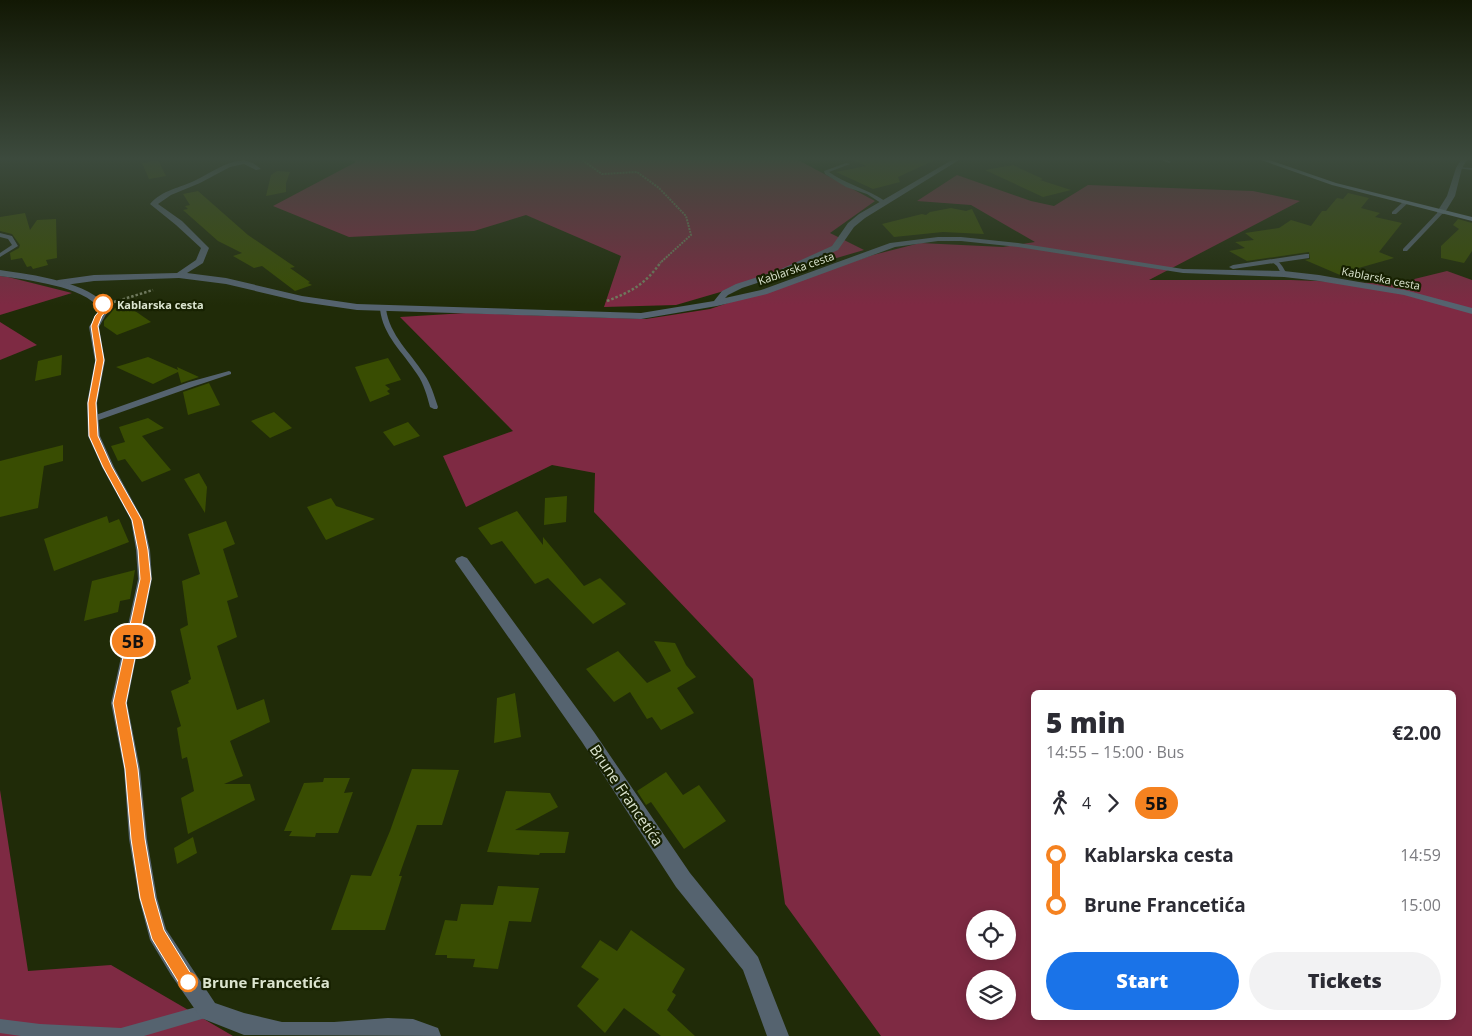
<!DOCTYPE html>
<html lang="en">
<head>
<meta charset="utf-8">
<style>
	body { margin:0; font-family:"Open Sans",sans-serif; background:#f2f2f3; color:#2b2b33; height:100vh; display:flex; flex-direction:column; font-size:19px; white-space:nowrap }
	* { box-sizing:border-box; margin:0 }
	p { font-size:16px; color:#7c7c81 }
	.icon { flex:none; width:28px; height:28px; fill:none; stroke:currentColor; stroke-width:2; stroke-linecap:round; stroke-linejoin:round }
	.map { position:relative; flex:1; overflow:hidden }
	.panel { position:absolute; left:1031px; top:690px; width:425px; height:330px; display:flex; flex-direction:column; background:#fff; border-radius:8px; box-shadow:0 2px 12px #0003 }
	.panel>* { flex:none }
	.badge { padding:0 10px; border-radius:16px; font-size:18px; line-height:32px }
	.buttons { position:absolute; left:966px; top:910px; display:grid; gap:10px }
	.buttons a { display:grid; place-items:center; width:50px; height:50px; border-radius:50%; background:#fff; box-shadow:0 2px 12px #0003; font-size:25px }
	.map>.badge { position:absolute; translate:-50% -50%; box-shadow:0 0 0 2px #fff }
	.legs { display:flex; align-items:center; gap:8px; height:55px; padding:0 15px; font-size:16px }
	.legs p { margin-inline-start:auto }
	.head { display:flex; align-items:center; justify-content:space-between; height:85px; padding:0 15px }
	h1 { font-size:28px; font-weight:800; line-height:38px }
	.primary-button { display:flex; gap:10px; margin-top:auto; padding:10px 15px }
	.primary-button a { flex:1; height:58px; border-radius:30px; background:#1a73e8; color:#fff; font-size:20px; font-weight:800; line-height:58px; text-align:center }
	.primary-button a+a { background:#f2f2f3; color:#2b2b33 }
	ul { padding:0 15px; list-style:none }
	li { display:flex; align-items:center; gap:18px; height:50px; font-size:19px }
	li i { display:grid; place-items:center; width:8px; height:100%; margin:0 6px; background:currentColor }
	li i::after { content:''; width:12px; height:12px; margin:-6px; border:4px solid; border-radius:50%; background:#fff }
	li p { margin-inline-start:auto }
	li:first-child i { background:linear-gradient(#0000 50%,currentColor 0) }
	li:last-child i { background:linear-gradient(currentColor 50%,#0000 0) }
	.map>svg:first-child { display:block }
</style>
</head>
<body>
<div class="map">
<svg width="1472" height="1036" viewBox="0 0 1472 1036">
	<rect width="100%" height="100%" fill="#202b08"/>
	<g fill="#7e2a43" fill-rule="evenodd">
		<polygon points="351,160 798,160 875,201 830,233 864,250 676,305 604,307 621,256 526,215 474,231 349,237 273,206 356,162"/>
		<path d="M957 175 1031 201 1054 206 1088 185 1253 191 1300 201 1149 280H1291L1394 284 1447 271 1472 280V1036H881L785 904 753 679 594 512 595 473 552 465 466 507 443 456 513 431 400 317 466 313 646 319 710 309 873 255 920 243 1003 247 1035 242 971 205 917 201ZM1034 692H1454V1018H1034ZM975 919H1008V951H975ZM975 979H1008V1011H975Z"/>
		<polygon points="0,276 8,277 72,293 0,315"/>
		<polygon points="0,322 37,345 0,360"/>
		<polygon points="0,790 28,971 111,965 233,1036 0,1036"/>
	</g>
	<g fill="#394d02">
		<polygon points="158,160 166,176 149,179 142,163"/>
		<polygon points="852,160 935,160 898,177 900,182 873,189 836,172 866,166"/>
		<polygon points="1013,165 1043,179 1040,180 1071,190 1043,197 985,170"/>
		<polygon points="277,171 290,172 286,183 286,192 266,196 271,175"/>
		<polygon points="198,191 248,235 295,267 290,268 310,282 308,283 312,285 295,291 262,266 254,268 233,256 242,253 218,241 183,210 188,209 185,206 190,205 183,194"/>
		<polygon points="1348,193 1369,198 1361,208 1380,213 1375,217 1402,223 1379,252 1394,258 1348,271 1347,278 1305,260 1310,259 1309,252 1247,261 1229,251 1245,248 1235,242 1254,240 1245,233 1279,228 1291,220 1311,226 1322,211 1326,211 1337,198 1343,199"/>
		<polygon points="951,208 966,211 972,209 984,234 943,232 894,237 882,224 922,214 926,215 930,212"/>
		<polygon points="25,213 30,230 37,220 56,219 57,258 46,260 48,265 33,269 31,266 27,267 22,258 11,260 10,253 19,248 20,245 12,234 0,231 0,217"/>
		<polygon points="1458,219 1472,223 1472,251 1464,263 1441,258 1441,246 1459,229 1453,225"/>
		<polygon points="125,305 138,313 151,322 117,335 104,326 104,321 115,308"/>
		<polygon points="62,355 61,375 35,381 38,361"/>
		<polygon points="148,357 178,370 177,367 199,377 181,383 178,372 153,384 116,367"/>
		<polygon points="388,358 401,380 385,385 390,389 387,391 390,394 370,402 355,367"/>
		<polygon points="209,383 220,405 188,415 183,392"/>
		<polygon points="274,412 292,428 270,438 251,421"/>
		<polygon points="148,418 164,428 142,436 171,470 142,482 125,459 118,461 111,446 125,442 119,427"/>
		<polygon points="408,422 420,436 394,446 383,432"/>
		<polygon points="63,445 63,461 44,466 38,508 0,517 0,461"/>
		<polygon points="199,473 207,487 205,513 184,479"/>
		<polygon points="567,496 566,522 544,525 545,498"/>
		<polygon points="331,498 336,506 375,519 326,540 307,507"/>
		<polygon points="517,511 543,545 543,537 584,586 600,578 626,604 593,624 548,578 535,584 502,541 491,545 478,528"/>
		<polygon points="107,516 109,523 119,519 129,542 54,571 44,539"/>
		<polygon points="226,521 235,544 223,549 238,597 227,601 237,637 217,646 237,710 264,699 270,722 230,741 243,776 224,784 250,784 255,800 188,834 181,798 194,791 187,757 182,759 177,728 181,726 171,691 189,683 188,681 191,679 180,629 188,625 182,581 200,574 188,534"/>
		<polygon points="135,570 130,599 120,601 118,612 84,621 92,581"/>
		<polygon points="654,641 675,643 686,665 696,677 677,688 694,713 661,730 652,717 647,719 630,692 614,702 586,669 618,651 647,683 671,671"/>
		<polygon points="515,693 521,737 494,743 497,698"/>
		<polygon points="412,769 459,770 442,825 417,825 399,876 402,876 385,930 331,930 351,875 371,876 390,831"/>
		<polygon points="666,772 683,795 699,785 726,821 684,849 651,802 646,805 637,791"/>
		<polygon points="324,778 350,778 344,793 353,792 338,833 316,833 315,837 289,836 292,831 284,831 304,783 323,782"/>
		<polygon points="506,791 550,793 558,807 515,830 569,832 565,853 540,853 539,855 487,852"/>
		<polygon points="193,837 197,853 177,864 174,848"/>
		<polygon points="498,886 539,888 531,922 509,921 498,969 473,967 475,959 447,958 447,955 435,955 445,920 457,921 461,904 493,905"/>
		<polygon points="631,930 685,969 672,992 676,995 667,1010 695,1036 661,1036 624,1008 605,1033 577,1006 599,979 581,967 600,940 617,951"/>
	</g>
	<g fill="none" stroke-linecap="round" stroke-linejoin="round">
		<polyline stroke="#727c5f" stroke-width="2" stroke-dasharray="2 1" stroke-linecap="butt" points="582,160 602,174 637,172 659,188 686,216 691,235 660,263"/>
		<g stroke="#727c5f" stroke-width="2.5" stroke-dasharray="2.5 2" stroke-linecap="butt">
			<path d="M607 301C633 291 645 284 661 262"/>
			<polyline points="114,302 153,290"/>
		</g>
		<g fill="#55636f" fill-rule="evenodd">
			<polygon points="1162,160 1167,160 1171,162 1169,163"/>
			<path d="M846 163 850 164 829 172C846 184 867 189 885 201V203H881L867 194 846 187 825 174 824 171Z"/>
			<polygon points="1457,167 1472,168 1472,170 1457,168"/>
			<polygon points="1404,201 1409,202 1396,214 1392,214 1392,212"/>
			<polygon points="1439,211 1444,212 1407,251 1403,251 1403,249"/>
			<polygon points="0,233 12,236 18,246 0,257 0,253 12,245 8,239 0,237"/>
			<path d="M1272 260C1280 259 1283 268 1287 274L1286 275H1282L1277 266 1271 261Z"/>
			<path d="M383 307 386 309C390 336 410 352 424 374 431 384 434 395 438 407L437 409H434L430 407C427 396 424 384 417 374 403 352 383 336 380 309Z"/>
			<polygon points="229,371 231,372 231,374 195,386 96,421 93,421 89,419 90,417 189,382"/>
			<polygon points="207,1004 212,1006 214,1011 212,1016 144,1036 21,1036 0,1033 0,1019 40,1024 121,1028"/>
		</g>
		<g fill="#55636f" fill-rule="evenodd">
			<path d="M244 160 253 163 261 169 256 170 244 164 230 167 200 183 171 195 158 204 182 221 209 248 203 263 187 273 226 278 302 296 357 304 641 313 714 301 722 291 736 284 779 270 832 246 848 223 859 214 952 160H959L865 218 854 227 838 250 785 274 742 288 728 295 725 298 761 290 890 243 938 237H961L1018 243 1183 269 1284 271 1319 275 1405 290 1472 308V314L1404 295 1319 281 1284 277 1183 273 1018 247 961 241H938L895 247 767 294 717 306 641 319 357 310 302 302 226 284 179 278 94 281 58 286 54 283 58 280 94 275 177 273 196 260 201 248 176 225 150 204C162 190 180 188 196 180 212 172 225 162 244 160Z"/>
			<polygon points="1461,160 1467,160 1462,168 1455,196 1444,214 1438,214 1437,212 1447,196 1456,168"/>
			<polygon points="1306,254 1309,254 1309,258 1233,269 1229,267 1233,265"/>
			<polygon points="462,556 467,558 594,732 690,873 758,957 789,1036 767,1036 743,970 676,887 582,742 457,564 455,561 457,558"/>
		</g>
		<path fill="#55636f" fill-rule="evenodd" d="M0 270C32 275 90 281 109 309L99 327 105 361 97 403 100 436 114 467 143 520 150 550 152 579 127 703 140 769 147 839 157 898 166 929 215 1003 244 1013 282 1022H334L388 1018 413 1019 438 1028 441 1036 244 1035 201 1018 171 975 150 940 139 898 129 839 124 769 111 703 138 579 136 550 131 520 102 467 88 436 87 403 95 361 89 327 100 309C84 286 27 280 0 276Z"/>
		<polygon fill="#6f8498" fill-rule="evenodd" points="1261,160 1269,160 1336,183 1472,217 1472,221 1332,185"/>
	</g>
	<linearGradient id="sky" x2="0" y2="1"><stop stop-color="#121804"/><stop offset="0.52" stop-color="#3c4a3d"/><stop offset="1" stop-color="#3c4a3d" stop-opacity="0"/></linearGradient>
	<rect width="1472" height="305" fill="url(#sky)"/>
	<polygon fill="#f58220" stroke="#fff" points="101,303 106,303 108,309 102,316 98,326 104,360 96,403 98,436 112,467 142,520 148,550 151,579 126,703 138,769 145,839 155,898 164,930 196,982 193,988 188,990 182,988 152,939 140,898 131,839 125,769 113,703 140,579 138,550 132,520 103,467 89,436 88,403 96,360 91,326 95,316 101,309"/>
	<g fill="#fff" stroke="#f58220" stroke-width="2.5">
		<circle cx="103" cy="304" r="9"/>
		<circle cx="188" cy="982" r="9"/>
	</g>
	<g text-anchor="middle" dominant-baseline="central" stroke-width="4.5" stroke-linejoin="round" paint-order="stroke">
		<g font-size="11" fill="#dbe4cf" stroke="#172101">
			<text transform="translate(796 268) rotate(-19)">Kablarska cesta</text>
			<text transform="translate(1381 278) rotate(11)">Kablarska cesta</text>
		</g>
		<g font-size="11" font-weight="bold" fill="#dbe4cf" stroke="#172101" text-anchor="start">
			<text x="117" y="304">Kablarska cesta</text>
		</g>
		<g font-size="15" fill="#dbe4cf" stroke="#172101">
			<text transform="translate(627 795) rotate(56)">Brune Francetića</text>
		</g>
		<g font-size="15" font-weight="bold" fill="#dbe4cf" stroke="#172101" text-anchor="start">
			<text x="202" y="982">Brune Francetića</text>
		</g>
	</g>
</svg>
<div class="buttons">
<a><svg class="icon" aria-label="locate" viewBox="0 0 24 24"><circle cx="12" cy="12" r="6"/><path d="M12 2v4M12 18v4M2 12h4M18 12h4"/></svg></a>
<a><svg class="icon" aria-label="layers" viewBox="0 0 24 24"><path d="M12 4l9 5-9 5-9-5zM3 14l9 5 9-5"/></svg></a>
</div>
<b class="badge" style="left:133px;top:641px;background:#f58220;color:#111">5B</b>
<section class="panel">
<div class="head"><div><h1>5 min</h1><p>14:55 – 15:00 · Bus</p></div><b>€2.00</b></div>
<div class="legs"><svg class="icon" aria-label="walk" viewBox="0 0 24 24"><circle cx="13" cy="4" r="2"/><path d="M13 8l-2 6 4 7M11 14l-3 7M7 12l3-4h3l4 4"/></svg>4<svg class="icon" aria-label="forward" viewBox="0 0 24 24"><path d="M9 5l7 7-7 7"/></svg><b class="badge" style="background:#f58220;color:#111">5B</b></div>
<ul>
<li><i style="color:#f58220"></i><b>Kablarska cesta</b><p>14:59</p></li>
<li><i style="color:#f58220"></i><b>Brune Francetića</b><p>15:00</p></li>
</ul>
<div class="primary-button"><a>Start</a><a>Tickets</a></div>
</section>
</div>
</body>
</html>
